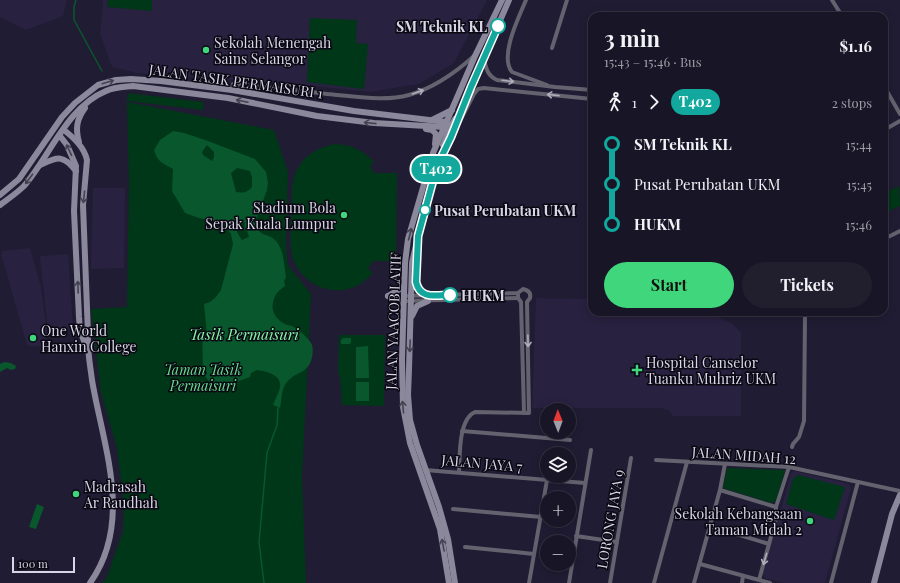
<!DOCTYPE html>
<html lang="en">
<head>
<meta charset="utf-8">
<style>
	body { margin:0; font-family:"Playfair Display",serif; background:#211e2e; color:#f1f3f6; height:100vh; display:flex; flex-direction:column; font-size:15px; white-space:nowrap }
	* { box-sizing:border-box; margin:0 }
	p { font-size:13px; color:#9f9fa7 }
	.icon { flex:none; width:22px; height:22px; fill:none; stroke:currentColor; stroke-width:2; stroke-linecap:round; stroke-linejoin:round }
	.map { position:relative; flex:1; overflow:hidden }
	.details { position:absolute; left:588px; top:12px; width:300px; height:304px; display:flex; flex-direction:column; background:#181526; border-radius:12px; box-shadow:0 2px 10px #0003,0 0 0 1px #363443 }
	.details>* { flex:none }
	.badge { padding:0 8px; border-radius:13px; font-size:14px; line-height:26px }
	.needle { width:26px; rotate:359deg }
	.tools { position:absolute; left:540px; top:403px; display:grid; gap:8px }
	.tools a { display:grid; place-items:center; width:36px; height:36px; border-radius:50%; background:#181526; box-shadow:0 2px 10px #0003,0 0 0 1px #363443; font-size:20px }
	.scale { position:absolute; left:12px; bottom:10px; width:63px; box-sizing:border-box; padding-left:4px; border:2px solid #d8d5e6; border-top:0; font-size:11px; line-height:14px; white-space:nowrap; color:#d8d5e6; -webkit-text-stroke:3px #0a0812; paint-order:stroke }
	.map>.badge { position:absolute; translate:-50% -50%; box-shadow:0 0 0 2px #fff }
	.legs { display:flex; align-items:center; gap:6px; height:44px; padding:0 16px; font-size:13px }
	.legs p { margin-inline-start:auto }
	.headline { display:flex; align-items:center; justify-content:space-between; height:68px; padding:0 16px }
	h1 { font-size:22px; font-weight:700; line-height:30px }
	.primary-button { display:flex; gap:8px; margin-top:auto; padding:8px 16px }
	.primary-button a { flex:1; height:46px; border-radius:24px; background:#40d77c; color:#111; font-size:16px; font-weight:700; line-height:46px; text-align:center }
	.primary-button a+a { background:#211e2e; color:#f1f3f6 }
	ul { padding:0 16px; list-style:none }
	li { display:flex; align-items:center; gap:14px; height:40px; font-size:15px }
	li i { display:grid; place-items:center; width:6px; height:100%; margin:0 5px; background:currentColor }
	li i::after { content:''; width:10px; height:10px; margin:-5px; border:3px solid; border-radius:50%; background:#181526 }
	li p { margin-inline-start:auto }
	li:first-child i { background:linear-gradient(#0000 50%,currentColor 0) }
	li:last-child i { background:linear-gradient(currentColor 50%,#0000 0) }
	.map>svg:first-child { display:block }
</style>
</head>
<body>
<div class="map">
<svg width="900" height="583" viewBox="0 0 900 583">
	<rect width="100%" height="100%" fill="#201c33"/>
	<g fill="#28213f">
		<polygon points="0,0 67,0 63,16 26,30 0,17"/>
		<polygon points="103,0 487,0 454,63 419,84 370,92 304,85 137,73 112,67 100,34"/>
		<polygon points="93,188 125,188 124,268 91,269"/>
		<polygon points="30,248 41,287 47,333 44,344 41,346 29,346 27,345 1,254 2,251"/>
		<polygon points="68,254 73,329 48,331 40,256"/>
		<polygon points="536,298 592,299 592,312 702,312 713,315 733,324 741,333 741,416 673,416 669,410 661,408 532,408"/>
		<polygon points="795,471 849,484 851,488 825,583 784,583 765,578 763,574 791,473"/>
	</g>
	<g fill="#003718">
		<polygon points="108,0 152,0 152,11 107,7"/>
		<polygon points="310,18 357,20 356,43 368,44 364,89 307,82"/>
		<polygon points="128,93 204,102 203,110 127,101"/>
		<polygon points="127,102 274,130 288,172 286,247 288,265 311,294 302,477 306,583 102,583 107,577 123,531 124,504 117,448 101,393 91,309 127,307 129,184"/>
		<path d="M335 144C352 145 363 150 374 162L370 166 374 173H397L396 261H373L368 269 373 273C366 280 358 287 348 289 323 295 298 279 292 255 289 241 291 226 291 212 292 202 291 191 293 182 297 160 314 148 335 144Z"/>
		<polygon points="899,186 900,206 884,213 884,193"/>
		<polygon points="339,335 385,335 384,406 342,405 340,378 338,372"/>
		<polygon points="727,468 785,470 776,501 771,503 723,488"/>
		<polygon points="798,475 845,487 834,520 786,504 793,479"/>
	</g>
	<g fill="#09572c" fill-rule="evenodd">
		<path d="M173 131 184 133 208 141 255 159 266 172 268 183 267 190 256 220C257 239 267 231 276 241 284 250 284 266 286 277L284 281 285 286C279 290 274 295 273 303 271 311 276 319 283 323 286 325 289 325 292 326 297 328 310 339 312 345 313 348 313 353 312 357 309 374 296 371 287 382 281 388 282 400 280 408L273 405C275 399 279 393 280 387 282 375 266 371 257 370L251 373 250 377C236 382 211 394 204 373 202 367 203 344 202 336L207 334 204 304 210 302 216 297 221 290 233 244 231 234 226 227 218 222 199 218 185 213 172 191 173 169C163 163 157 162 154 150L160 140ZM207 145 214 152V157L212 161 203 155 202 152ZM237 168 250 171 252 177V187C247 193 243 193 236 192L231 173ZM242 221 245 223 244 229 247 231 249 237 242 240C237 233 232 225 242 221Z"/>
		<polygon points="343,338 351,338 351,342 350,344 341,344 341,340"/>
		<polygon points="368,346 369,378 356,378 356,347"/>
		<polygon points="4,362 11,363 16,366 15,369 11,370 7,368 0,372 0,364"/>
		<rect x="356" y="382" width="13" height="19"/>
		<polygon points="37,504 44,507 36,529 29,527"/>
	</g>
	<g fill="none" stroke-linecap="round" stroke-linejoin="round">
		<g stroke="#09572c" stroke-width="1.5">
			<polyline points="76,0 74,7 74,20 102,71"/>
			<polyline points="264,583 259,542 267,453 277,425 278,408"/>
		</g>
		<g stroke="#64626f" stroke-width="4">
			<path d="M526 0C519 17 499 56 512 72L547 85"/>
			<polyline points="832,0 842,16"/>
			<polyline points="552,48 567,0"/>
			<path d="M484 59C486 69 488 76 497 80L555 87 592 90"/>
			<polyline points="884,86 900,114"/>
			<path d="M232 90 233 84C264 87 296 90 327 94 354 96 383 102 409 95 434 88 455 73 474 56"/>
			<polyline points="459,123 474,94 478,89 484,88 592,99"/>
			<polyline points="884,130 900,121"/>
			<polyline points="884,239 900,231"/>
			<polyline points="518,293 518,298 521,302 524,413"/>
			<path d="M403 296 518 293 523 289C528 290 531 293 530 298L527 302 529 413 475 412C458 419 460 457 459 472"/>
			<polyline points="403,301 518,298"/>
			<polyline points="462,431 570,440"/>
			<polyline points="792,447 793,444 799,437 804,421 805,315"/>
			<polyline points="656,460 789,467 900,491"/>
			<polyline points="425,470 585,483"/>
			<polyline points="720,490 776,507"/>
			<polyline points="453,509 541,517"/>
			<polyline points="710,526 769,544"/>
			<polyline points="576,536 617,542"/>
			<polyline points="465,547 534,554"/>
			<polyline points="700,564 770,583"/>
			<polyline points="759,580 776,519 776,507 789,467"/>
			<polyline points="529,583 547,480"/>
			<polyline points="569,583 591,450"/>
			<polyline points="610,583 631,458"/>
			<polyline points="654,583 687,462"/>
			<polyline points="694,583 720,490 725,464"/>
			<polyline points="742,583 743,576"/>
			<polyline points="831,583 858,482"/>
		</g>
		<g stroke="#8b889c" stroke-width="6">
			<polyline points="432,120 452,110"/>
			<polyline points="426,129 432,130 436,134 435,144"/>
			<path d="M64 130C74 138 84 147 87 160L83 205 88 334C87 350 90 364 92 380 103 446 134 521 90 583"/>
			<polyline points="60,136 67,145 76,166 74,211 79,317 80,331 86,346"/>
			<path d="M79 142C75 128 77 119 85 108"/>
			<path d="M443 145C446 138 450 131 447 124"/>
			<path d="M40 165C58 157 63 154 76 171"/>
			<polyline points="0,195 19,179 62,117 75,103 98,85 116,80 131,79 161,81 232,90 354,111 446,122"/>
			<path d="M0 205C8 199 17 193 24 186 50 156 67 107 106 91 114 87 124 87 133 86L228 98 317 116 374 123 444 127 452 124 455 119"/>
			<path d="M417 261C416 276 413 287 427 295"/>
			<polyline points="388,296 403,287"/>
			<polyline points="388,296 403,301"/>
			<polyline points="412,316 417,306 428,301"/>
			<polyline points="449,583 440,529 410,443 403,407 402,359 405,263 408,239 433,153 475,56 502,0"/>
			<polyline points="455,583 448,539 439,507 417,445 410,420 408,395 409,369 412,263 418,236 437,166 451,137 471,87 509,0"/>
			<polyline points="874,583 892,514 900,495"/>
		</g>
	</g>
	<defs><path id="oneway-shaft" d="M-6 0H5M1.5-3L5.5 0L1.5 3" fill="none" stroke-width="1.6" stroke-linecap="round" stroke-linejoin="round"/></defs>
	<g stroke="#afadbc">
		<use href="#oneway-shaft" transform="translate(508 81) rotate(7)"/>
		<use href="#oneway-shaft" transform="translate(418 92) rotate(-19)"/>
		<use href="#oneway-shaft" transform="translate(553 95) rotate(-174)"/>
		<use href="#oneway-shaft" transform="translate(528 341) rotate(89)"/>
		<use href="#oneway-shaft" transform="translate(765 559) rotate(106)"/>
	</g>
	<g stroke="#444250">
		<use href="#oneway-shaft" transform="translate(108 82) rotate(-17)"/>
		<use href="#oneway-shaft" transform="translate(242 101) rotate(-168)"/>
		<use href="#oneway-shaft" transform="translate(370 123) rotate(-174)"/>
		<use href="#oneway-shaft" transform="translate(69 150) rotate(-115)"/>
		<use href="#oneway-shaft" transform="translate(29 179) rotate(127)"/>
		<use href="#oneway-shaft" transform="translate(84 197) rotate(96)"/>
		<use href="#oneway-shaft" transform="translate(410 234) rotate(-76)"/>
		<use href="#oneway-shaft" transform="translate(78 287) rotate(-92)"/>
		<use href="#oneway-shaft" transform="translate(410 346) rotate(92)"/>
		<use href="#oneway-shaft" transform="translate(403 407) rotate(-95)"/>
		<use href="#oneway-shaft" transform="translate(443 545) rotate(-101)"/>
	</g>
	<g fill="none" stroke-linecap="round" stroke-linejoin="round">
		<g stroke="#fff" stroke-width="9">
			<path id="line-1" d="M450 295C436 295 420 300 416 282L418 236 437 166 451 137 471 87 498 26"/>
		</g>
		<use href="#line-1" stroke="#12a89d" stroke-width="6"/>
	</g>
	<g fill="#fff" stroke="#12a89d" stroke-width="2">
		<circle cx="498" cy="26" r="7"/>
		<circle cx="425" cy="210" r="5"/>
		<circle cx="450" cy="295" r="7"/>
	</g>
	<g fill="#40d77c" stroke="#0a0812" stroke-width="1.5">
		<circle cx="206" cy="50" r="4"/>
		<circle cx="344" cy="215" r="4"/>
		<circle cx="33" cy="338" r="4"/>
		<path d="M635 364h4v4h4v4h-4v4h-4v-4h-4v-4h4z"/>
		<circle cx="76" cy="494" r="4"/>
		<circle cx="810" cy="521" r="4"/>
	</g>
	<g text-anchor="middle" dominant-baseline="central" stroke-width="3" stroke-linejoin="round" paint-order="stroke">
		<g font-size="14" font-weight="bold" fill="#d8d5e6" stroke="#0a0812" text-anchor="start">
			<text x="487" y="26" text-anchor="end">SM Teknik KL</text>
			<text x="434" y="210">Pusat Perubatan UKM</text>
			<text x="461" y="295">HUKM</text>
		</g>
		<g font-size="14" fill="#d8d5e6" stroke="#0a0812" text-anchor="start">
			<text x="214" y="42">Sekolah Menengah<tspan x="214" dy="16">Sains Selangor</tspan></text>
			<text x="336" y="207" text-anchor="end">Stadium Bola<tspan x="336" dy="16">Sepak Kuala Lumpur</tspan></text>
			<text x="41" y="330">One World<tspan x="41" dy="16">Hanxin College</tspan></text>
			<text x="646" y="362">Hospital Canselor<tspan x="646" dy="16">Tuanku Muhriz UKM</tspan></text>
			<text x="84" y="486">Madrasah<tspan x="84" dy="16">Ar Raudhah</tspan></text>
			<text x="802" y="513" text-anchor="end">Sekolah Kebangsaan<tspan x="802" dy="16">Taman Midah 2</tspan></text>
		</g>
		<g font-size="14" fill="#d8d5e6" stroke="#0a0812">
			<text transform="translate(236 81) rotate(8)">JALAN TASIK PERMAISURI 1</text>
			<text transform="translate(393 321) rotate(-88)">JALAN YAACOB LATIF</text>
			<text transform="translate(744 455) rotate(4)">JALAN MIDAH 12</text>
			<text transform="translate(482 463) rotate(5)">JALAN JAYA 7</text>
			<text transform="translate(610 519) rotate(-80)">LORONG JAYA 9</text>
		</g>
		<g font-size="14" font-style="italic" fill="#64db8c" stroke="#0a0812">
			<text x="203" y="369">Taman Tasik<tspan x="203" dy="16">Permaisuri</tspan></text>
		</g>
		<g font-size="15" font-style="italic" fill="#80f6a6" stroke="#0a0812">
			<text x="244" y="334">Tasik Permaisuri</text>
		</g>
	</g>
</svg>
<div class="tools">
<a><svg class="needle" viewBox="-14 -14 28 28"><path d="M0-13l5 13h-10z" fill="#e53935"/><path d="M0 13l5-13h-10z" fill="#9f9fa7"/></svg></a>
<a><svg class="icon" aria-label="layers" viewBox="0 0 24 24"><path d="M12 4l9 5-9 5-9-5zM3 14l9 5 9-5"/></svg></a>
<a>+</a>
<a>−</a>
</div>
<div class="scale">100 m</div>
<b class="badge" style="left:436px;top:169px;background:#12a89d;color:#fff">T402</b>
<section class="details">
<div class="headline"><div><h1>3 min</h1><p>15:43 – 15:46 · Bus</p></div><b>$1.16</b></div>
<div class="legs"><svg class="icon" aria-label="walk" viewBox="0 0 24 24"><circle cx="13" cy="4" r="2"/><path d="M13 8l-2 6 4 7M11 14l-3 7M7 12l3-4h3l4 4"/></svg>1<svg class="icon" aria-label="forward" viewBox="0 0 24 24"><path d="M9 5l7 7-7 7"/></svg><b class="badge" style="background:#12a89d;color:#fff">T402</b><p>2 stops</p></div>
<ul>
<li><i style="color:#12a89d"></i><b>SM Teknik KL</b><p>15:44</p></li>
<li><i style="color:#12a89d"></i><span>Pusat Perubatan UKM</span><p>15:45</p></li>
<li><i style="color:#12a89d"></i><b>HUKM</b><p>15:46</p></li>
</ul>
<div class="primary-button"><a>Start</a><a>Tickets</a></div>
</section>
</div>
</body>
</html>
